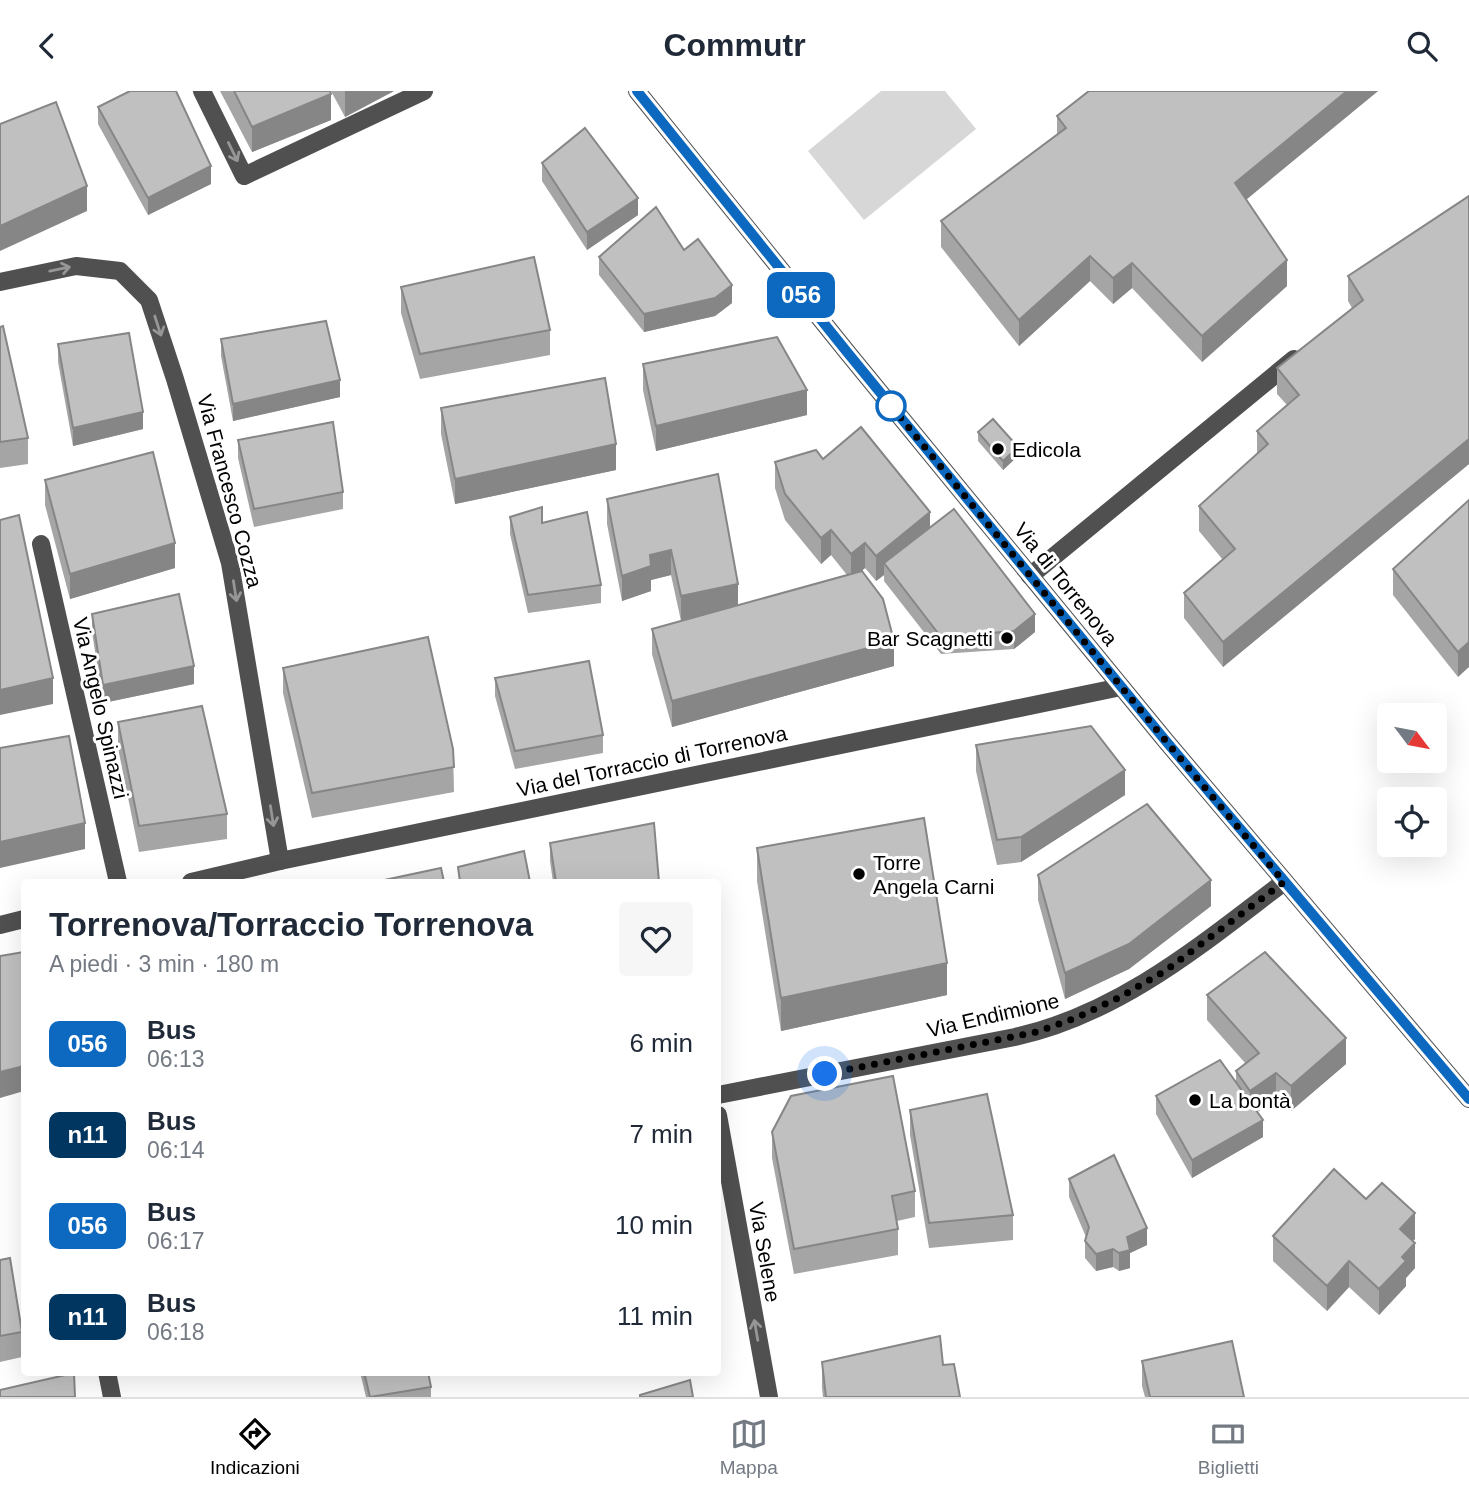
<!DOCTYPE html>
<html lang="it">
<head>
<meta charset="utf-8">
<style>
	body { margin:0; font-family:Arial,sans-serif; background:#f6f6f7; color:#1f2937; height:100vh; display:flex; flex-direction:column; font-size:26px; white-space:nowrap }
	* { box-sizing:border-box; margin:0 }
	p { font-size:23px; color:#747a83 }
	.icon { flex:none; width:38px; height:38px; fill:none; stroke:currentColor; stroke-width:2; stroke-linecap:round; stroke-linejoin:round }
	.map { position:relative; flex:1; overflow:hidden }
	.sheet { position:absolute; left:21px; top:788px; width:700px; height:497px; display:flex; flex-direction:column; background:#fff; border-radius:7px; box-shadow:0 7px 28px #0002 }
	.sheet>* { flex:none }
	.badge { padding:0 14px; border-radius:10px; font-size:24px; line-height:46px }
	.needle { width:46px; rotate:122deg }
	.controls { position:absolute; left:1377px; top:612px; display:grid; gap:14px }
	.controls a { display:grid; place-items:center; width:70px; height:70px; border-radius:7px; background:#fff; box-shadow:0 7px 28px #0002; font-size:35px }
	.you { position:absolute; width:35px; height:35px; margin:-18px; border:5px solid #fff; border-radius:50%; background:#1a73e8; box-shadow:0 0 0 10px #1a73e833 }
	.map>.badge { position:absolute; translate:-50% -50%; box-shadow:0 0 0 4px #fff }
	.round { display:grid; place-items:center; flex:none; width:74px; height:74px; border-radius:7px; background:#f6f6f7 }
	.summary { display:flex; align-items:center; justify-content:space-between; height:119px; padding:0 28px }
	h1 { font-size:33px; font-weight:700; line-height:52px }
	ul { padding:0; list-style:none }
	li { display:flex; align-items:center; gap:21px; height:91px; padding:0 28px }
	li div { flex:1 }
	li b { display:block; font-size:26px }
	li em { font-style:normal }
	li .badge { min-width:77px; font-weight:700; text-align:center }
	header { display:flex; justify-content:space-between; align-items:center; height:91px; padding:0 28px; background:#fff; font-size:32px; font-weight:700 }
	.menu { display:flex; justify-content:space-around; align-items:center; height:98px; border-top:2px solid #e0e1e3; background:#fff; font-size:19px; color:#747a83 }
	.menu a { display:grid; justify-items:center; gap:4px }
	.menu .active { color:#000 }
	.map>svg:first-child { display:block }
</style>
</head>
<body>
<header><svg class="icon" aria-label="back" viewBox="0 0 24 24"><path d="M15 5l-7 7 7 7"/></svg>Commutr<svg class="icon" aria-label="search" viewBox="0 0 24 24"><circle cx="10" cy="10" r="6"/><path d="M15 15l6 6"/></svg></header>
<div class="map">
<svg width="1469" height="1306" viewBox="0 0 1469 1306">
	<rect width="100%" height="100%" fill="#fff"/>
	<polygon fill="#d7d7d7" points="881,0 945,0 976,38 864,129 808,60"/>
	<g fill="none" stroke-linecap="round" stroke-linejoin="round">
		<g stroke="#505050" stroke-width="18">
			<polyline points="202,0 244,85 424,0"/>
			<polyline points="637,0 847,261 1165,649 1469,1008"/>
			<polyline points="0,191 76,175 120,180 149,209 175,288 230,472 280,770"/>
			<polyline points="41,453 118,791"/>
			<polyline points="1030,485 1294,268"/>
			<polyline points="191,791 280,770 1121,596"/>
			<polyline points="0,834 24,828"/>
			<path d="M718 1004 1015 946C1119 923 1201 854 1284 791"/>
			<polyline points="718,1024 769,1306"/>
			<polyline points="107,1281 112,1306"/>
		</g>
	</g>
	<g fill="#a5a5a5">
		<polygon points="220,0 330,0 331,29 252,61"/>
		<polygon points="331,0 394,0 345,26"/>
		<polygon points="1088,0 1378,0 1246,108 1287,195 1202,271 1132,197 1113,213 1090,190 1019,255 941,156 941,130 1057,43 1057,25"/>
		<polygon points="98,16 211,93 148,124 98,33"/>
		<polygon points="542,72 638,124 587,159 542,90"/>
		<polygon points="1469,105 1469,373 1223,576 1184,527 1184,502 1223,469 1199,440 1199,415 1257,363 1257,340 1287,314 1277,303 1277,277 1352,217 1348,210 1348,185"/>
		<polygon points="684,159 732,212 715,225 644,241 599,184 599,166"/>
		<polygon points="401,196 550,239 550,264 420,288 401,222"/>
		<polygon points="0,236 28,347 28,373 0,377"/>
		<polygon points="221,248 340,306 233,330 221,265"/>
		<polygon points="58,253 143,338 73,355 58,271"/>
		<polygon points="643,273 807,324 656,360 643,299"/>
		<polygon points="441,317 616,379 455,413 441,343"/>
		<polygon points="978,341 1018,365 1003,379 978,350"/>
		<polygon points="238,349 343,401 343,418 254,436 238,367"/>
		<polygon points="823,368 930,436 1035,541 1014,558 941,563 884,490 884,484 876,490 865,477 860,481 894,575 672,636 652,563 652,538 681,530 671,484 651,489 651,500 622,510 607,433 607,408 738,514 847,484 831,464 821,473 785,429 775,397 775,371"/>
		<polygon points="45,389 175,477 70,508 45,414"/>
		<polygon points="1469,409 1458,586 1393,504 1393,478"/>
		<polygon points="510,426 542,432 601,494 601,512 528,522 510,443"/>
		<polygon points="92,523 194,593 103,612 92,541"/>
		<polygon points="283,577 453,658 454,701 312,727 283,602"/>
		<polygon points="495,587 603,644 603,662 515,678 495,605"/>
		<polygon points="118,631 227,723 227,748 139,761 118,657"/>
		<polygon points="976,654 1125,704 1021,771 997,774 976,680"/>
		<polygon points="550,752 659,791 553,791 550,770"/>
		<polygon points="757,757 947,904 781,940 757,790"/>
		<polygon points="1038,784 1211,815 1129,878 1065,908 1038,809"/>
		<polygon points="1207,904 1346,973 1291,1020 1276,1008 1257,1021 1263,1046 1192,1087 1156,1023 1156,1005 1236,992 1236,980 1246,973 1207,929"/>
		<polygon points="910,1019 1013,1124 1013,1149 929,1157 910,1044"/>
		<polygon points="772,1041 915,1100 915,1126 897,1130 898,1138 898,1164 794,1183 772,1067"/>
		<polygon points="1069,1088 1147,1154 1130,1162 1130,1177 1119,1180 1113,1176 1096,1180 1085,1167 1085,1150 1086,1146 1069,1106"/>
		<polygon points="1366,1108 1415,1148 1413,1150 1415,1177 1406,1187 1406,1195 1379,1224 1349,1196 1327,1220 1273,1170 1273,1145"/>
		<polygon points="0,1169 22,1241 22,1266 0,1271"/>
		<polygon points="1142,1270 1244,1306 1145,1306 1142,1295"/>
		<polygon points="822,1271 943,1274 960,1306 823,1306 822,1297"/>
		<polygon points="360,1281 428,1281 431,1296 431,1306 366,1306"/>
	</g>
	<g fill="#868686">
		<polygon points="345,0 394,0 345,26"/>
		<polygon points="1347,0 1378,0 1235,118 1235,92"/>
		<polygon points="331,3 331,29 252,61 252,36"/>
		<polygon points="211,75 211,93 148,124 148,107"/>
		<polygon points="87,95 87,120 0,160 0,135"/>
		<polygon points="638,107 638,124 587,159 587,141"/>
		<polygon points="1090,165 1090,190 1019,255 1019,229"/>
		<polygon points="1287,169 1287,195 1202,271 1202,245"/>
		<polygon points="1132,172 1132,197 1113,213 1113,187"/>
		<polygon points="732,194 732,212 715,225 644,241 644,223"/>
		<polygon points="340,289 340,306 233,330 233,313"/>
		<polygon points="807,299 807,324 656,360 656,335"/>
		<polygon points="143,321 143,338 73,355 73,337"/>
		<polygon points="1469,348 1469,373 1223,576 1223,551"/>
		<polygon points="616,353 616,379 455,413 455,388"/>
		<polygon points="1018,356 1018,365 1003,379 1003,370"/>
		<polygon points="930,421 930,446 884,472 884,484 876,490 876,465"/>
		<polygon points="831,439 831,464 821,473 821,447"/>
		<polygon points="175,452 175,477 70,508 70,483"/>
		<polygon points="865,452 865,477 851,489 851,463"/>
		<polygon points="671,459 671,484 651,489 651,500 622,510 622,485 650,464"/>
		<polygon points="738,493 738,518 681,531 681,505"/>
		<polygon points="1035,523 1035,541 1014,558 1014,540"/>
		<polygon points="894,550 894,575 672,636 672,610"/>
		<polygon points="1469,551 1469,576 1458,586 1458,561"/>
		<polygon points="194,575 194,593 103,612 103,594"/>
		<polygon points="53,587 53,613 0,624 0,599"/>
		<polygon points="1125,679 1125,704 1021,771 1021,746"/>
		<polygon points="85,732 85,758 0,777 0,751"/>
		<polygon points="1211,789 1211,815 1129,878 1065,908 1065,882"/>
		<polygon points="947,872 947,904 781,940 781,907"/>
		<polygon points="1346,947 1346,973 1291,1020 1291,995"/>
		<polygon points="24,975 24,1000 0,1007 0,981"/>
		<polygon points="1276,982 1276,1008 1250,1026 1250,1000"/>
		<polygon points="1263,1029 1263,1046 1192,1087 1192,1069"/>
		<polygon points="1415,1122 1415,1148 1400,1164 1400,1138"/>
		<polygon points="1147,1137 1147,1154 1130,1162 1130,1177 1119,1180 1119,1162 1127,1146"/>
		<polygon points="1415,1152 1415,1177 1406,1187 1406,1195 1379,1224 1379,1198 1402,1166"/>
		<polygon points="1113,1158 1113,1176 1096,1180 1096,1163"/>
		<polygon points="1349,1170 1349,1196 1327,1220 1327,1195"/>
	</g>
	<g fill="#c0c0c0" stroke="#868686" stroke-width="2">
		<polygon points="130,0 176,0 211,75 148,107 98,16"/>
		<polygon points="234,0 330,0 331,3 252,36"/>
		<polygon points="1089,0 1347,0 1235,92 1287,169 1202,245 1132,172 1113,187 1090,165 1019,229 941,130 1066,37 1057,25"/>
		<polygon points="56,11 87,95 0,135 0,33"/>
		<polygon points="585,37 638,107 587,141 542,72"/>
		<polygon points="1469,105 1469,348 1223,551 1184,502 1235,458 1199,415 1268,353 1257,340 1299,304 1277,277 1363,209 1348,185"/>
		<polygon points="656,116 684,159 698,148 732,194 715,207 644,223 599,166"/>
		<polygon points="534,166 550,239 420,263 401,196"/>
		<polygon points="326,230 340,289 233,313 221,248"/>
		<polygon points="3,235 28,347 0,351 0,236"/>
		<polygon points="129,242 143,321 73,337 58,253"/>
		<polygon points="777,246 807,299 656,335 643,273"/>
		<polygon points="605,287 616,353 455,388 441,317"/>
		<polygon points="993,328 1018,356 1003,370 978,341"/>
		<polygon points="333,331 343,401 254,418 238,349"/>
		<polygon points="861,336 930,421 876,465 865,452 851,463 831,439 821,447 785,403 775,371 816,359 823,368"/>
		<polygon points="153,361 175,452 70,483 45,389"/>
		<polygon points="718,383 738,493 681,505 671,459 650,464 651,475 622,485 607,408"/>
		<polygon points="1469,409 1469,551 1458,561 1393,478"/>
		<polygon points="542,416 542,432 587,421 601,494 528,504 510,426"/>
		<polygon points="954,418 1035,523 1014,540 941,546 884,472"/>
		<polygon points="19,424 53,587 0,599 0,429"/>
		<polygon points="862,480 883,508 894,550 672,610 652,538"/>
		<polygon points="179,503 194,575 103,594 92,523"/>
		<polygon points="428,546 453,658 454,676 312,702 283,577"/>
		<polygon points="589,570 603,644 515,660 495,587"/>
		<polygon points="202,615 227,723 139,735 118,631"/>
		<polygon points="1091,635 1125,679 1021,746 997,749 976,654"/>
		<polygon points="69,645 85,732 0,751 0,657"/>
		<polygon points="1147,713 1211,789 1129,853 1065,882 1038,784"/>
		<polygon points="924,727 947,872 781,907 757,757"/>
		<polygon points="654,732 659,791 556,791 550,752"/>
		<polygon points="524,760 530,791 460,791 458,776"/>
		<polygon points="441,777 444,791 375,791"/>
		<polygon points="24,861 24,975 0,981 0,865"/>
		<polygon points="1265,861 1346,947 1291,995 1276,982 1250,1000 1236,980 1259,962 1207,904"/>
		<polygon points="1220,969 1263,1029 1192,1069 1156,1005"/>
		<polygon points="893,985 915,1100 892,1105 898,1138 794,1158 772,1041 791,1005"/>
		<polygon points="987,1003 1013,1124 929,1132 910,1019"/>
		<polygon points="1114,1064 1147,1137 1127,1146 1130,1159 1119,1162 1113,1158 1096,1163 1085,1150 1089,1136 1069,1088"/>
		<polygon points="1334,1078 1366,1108 1382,1092 1415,1122 1400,1138 1415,1152 1402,1166 1406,1170 1379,1198 1349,1170 1327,1195 1273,1145"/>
		<polygon points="10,1167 22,1241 0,1245 0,1169"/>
		<polygon points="940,1245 943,1274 954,1273 960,1306 826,1306 822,1271"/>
		<polygon points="1232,1250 1244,1306 1150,1306 1142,1270"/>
		<polygon points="364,1281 428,1281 431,1296 370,1306"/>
		<polygon points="74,1282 75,1306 0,1306 0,1299"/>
		<polygon points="690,1289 693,1306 640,1306 640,1304"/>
	</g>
	<defs><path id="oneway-shaft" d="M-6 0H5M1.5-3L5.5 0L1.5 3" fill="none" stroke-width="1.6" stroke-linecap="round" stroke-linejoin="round" transform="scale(1.75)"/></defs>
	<g stroke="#969696">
		<use href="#oneway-shaft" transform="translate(233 61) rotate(64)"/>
		<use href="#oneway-shaft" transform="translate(60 178) rotate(-12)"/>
		<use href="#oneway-shaft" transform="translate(158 235) rotate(72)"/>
		<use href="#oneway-shaft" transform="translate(235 500) rotate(81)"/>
		<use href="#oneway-shaft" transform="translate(272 725) rotate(81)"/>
		<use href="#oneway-shaft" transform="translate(756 1239) rotate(-100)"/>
	</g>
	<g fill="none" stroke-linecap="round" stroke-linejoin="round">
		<g stroke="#fff" stroke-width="16">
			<polyline id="line" points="637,0 847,261 1165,649 1469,1008"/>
		</g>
		<use href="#line" stroke="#0c69bf" stroke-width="10"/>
		<polyline stroke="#000" stroke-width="7" stroke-dasharray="0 12.6" points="825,983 1037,941 1078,926 1120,906 1165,880 1284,791 1165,649 891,315"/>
	</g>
	<circle fill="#fff" stroke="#0c69bf" stroke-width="3.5" cx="891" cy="315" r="14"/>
	<g fill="#000" stroke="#fff" stroke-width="2.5">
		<circle cx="998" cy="358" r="7"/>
		<circle cx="1007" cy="547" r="7"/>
		<circle cx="859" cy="783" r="7"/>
		<circle cx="1195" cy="1009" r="7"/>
	</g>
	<g text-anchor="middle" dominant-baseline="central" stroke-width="6" stroke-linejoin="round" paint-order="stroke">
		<g font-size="21" fill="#000" stroke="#fff" text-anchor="start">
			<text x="1012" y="358">Edicola</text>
			<text x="993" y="547" text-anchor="end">Bar Scagnetti</text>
			<text x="873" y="771">Torre<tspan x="873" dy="24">Angela Carni</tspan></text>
			<text x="1209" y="1009">La bontà</text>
		</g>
		<g font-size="21" fill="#000" stroke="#fff">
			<text transform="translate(230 400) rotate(75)">Via Francesco Cozza</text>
			<text transform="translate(1066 493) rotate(51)">Via di Torrenova</text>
			<text transform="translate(101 617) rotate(77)">Via Angelo Spinazzi</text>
			<text transform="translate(652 670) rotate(-12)">Via del Torraccio di Torrenova</text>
			<text transform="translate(993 924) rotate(-13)">Via Endimione</text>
			<text transform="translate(765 1161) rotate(80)">Via Selene</text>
		</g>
	</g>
</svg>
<div class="controls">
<a><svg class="needle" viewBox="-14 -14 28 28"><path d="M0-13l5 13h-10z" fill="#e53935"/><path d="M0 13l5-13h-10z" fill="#747a83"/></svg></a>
<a><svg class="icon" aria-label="locate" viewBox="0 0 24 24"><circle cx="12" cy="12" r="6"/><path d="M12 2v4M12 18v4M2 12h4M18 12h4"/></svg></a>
</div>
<div class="you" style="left:825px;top:983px"></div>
<b class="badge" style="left:801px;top:204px;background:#0c69bf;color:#fff">056</b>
<section class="sheet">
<div class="summary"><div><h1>Torrenova/Torraccio Torrenova</h1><p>A piedi · 3 min · 180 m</p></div><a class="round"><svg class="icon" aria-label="heart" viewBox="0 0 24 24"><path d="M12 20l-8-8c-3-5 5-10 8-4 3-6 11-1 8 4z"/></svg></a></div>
<ul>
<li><span class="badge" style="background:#0c69bf;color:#fff">056</span><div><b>Bus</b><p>06:13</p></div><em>6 min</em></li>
<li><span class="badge" style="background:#00365f;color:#fff">n11</span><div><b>Bus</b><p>06:14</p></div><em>7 min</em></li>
<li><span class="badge" style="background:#0c69bf;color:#fff">056</span><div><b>Bus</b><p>06:17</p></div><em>10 min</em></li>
<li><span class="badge" style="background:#00365f;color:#fff">n11</span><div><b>Bus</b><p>06:18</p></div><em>11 min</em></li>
</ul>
</section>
</div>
<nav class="menu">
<a class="active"><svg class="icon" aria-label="directions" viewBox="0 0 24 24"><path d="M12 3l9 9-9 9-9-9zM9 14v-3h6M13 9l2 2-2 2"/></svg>Indicazioni</a>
<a><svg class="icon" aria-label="map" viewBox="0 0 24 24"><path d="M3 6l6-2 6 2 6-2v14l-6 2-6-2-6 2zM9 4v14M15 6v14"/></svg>Mappa</a>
<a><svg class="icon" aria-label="tickets" viewBox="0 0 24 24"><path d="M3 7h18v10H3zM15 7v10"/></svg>Biglietti</a>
</nav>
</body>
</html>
